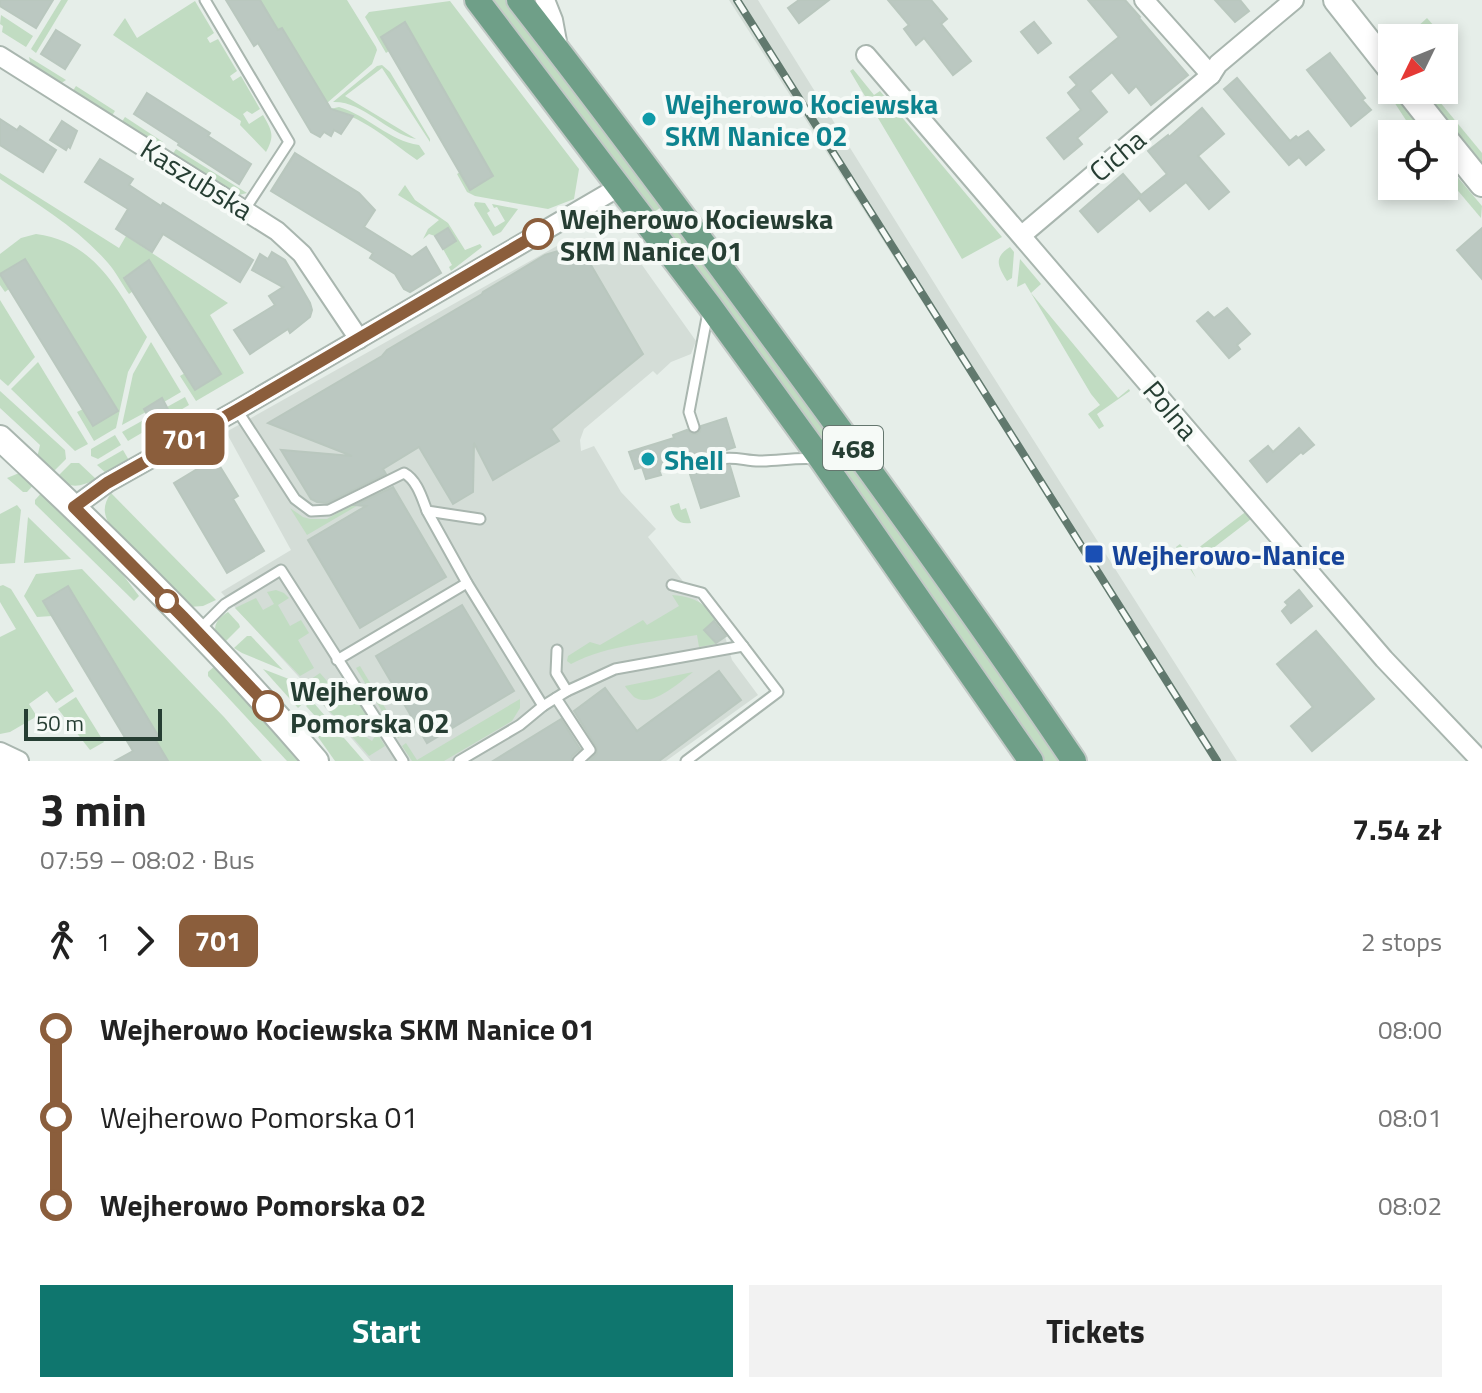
<!DOCTYPE html>
<html lang="en">
<head>
<meta charset="utf-8">
<style>
	body { margin:0; font-family:"Titillium Web",sans-serif; background:#f2f2f2; color:#222; height:100vh; display:flex; flex-direction:column; font-size:30px; white-space:nowrap }
	* { box-sizing:border-box; margin:0 }
	p { font-size:26px; color:#767676 }
	.icon { flex:none; width:44px; height:44px; fill:none; stroke:currentColor; stroke-width:2; stroke-linecap:round; stroke-linejoin:round }
	.map { position:relative; height:761px; overflow:hidden }
	.panel { display:flex; flex-direction:column; background:#fff; flex:1 }
	.panel>* { flex:none }
	.badge { padding:0 16px; border-radius:12px; font-size:28px; line-height:52px }
	.needle { width:52px; rotate:227deg }
	.tools { position:absolute; left:1378px; top:24px; display:grid; gap:16px }
	.tools a { display:grid; place-items:center; width:80px; height:80px; border-radius:0px; background:#fff; box-shadow:0 4px 12px #0003; font-size:40px }
	.scale { position:absolute; left:24px; bottom:20px; width:138px; box-sizing:border-box; padding-left:8px; border:4px solid #263e33; border-top:0; font-size:22px; line-height:28px; white-space:nowrap; color:#263e33; -webkit-text-stroke:6px #f6faf7; paint-order:stroke }
	.map>.badge { position:absolute; translate:-50% -50%; box-shadow:0 0 0 4px #fff }
	.legs { display:flex; align-items:center; gap:12px; height:88px; padding:0 40px; font-size:26px }
	.legs p { margin-inline-start:auto }
	.summary { display:flex; align-items:center; justify-content:space-between; height:136px; padding:0 40px }
	h1 { font-size:44px; font-weight:700; line-height:60px }
	.primary-button { display:flex; gap:16px; margin-top:auto; padding:16px 40px }
	.primary-button a { flex:1; height:92px; border-radius:0px; background:#0f766e; color:#fff; font-size:32px; font-weight:700; line-height:92px; text-align:center }
	.primary-button a+a { background:#f2f2f2; color:#222 }
	ul { padding:0 40px; list-style:none }
	li { display:flex; align-items:center; gap:28px; height:88px; font-size:30px }
	li i { display:grid; place-items:center; width:12px; height:100%; margin:0 10px; background:currentColor }
	li i::after { content:''; width:20px; height:20px; margin:-10px; border:6px solid; border-radius:50%; background:#fff }
	li p { margin-inline-start:auto }
	li:first-child i { background:linear-gradient(#0000 50%,currentColor 0) }
	li:last-child i { background:linear-gradient(currentColor 50%,#0000 0) }
	.map>svg:first-child { display:block }
</style>
</head>
<body>
<div class="map">
<svg width="1482" height="761" viewBox="0 0 1482 761">
	<rect width="100%" height="100%" fill="#e6eee9"/>
	<g fill="#d4ddd7">
		<polygon points="729,0 758,0 956,318 1237,761 1212,761 939,328"/>
		<polygon points="625,241 696,341 691,354 671,362 657,375 653,371 584,429 580,440 581,451 594,446 621,492 656,529 648,537 724,633 732,660 758,695 666,761 371,761 298,676 221,592 291,550 226,432 564,242 586,245"/>
	</g>
	<g fill="#c1dcc2">
		<polygon points="61,0 68,0 36,53 31,49"/>
		<polygon points="260,0 347,0 376,47 377,50 372,64 327,103 282,28 278,30"/>
		<polygon points="489,0 507,0 663,206 651,214"/>
		<path d="M195 1 214 33 207 38 210 43 218 39 237 71 230 76 233 81 241 76 260 109 252 114 247 111 243 114 249 124 263 115C272 131 275 135 266 152L240 125 241 121 113 35 125 18 137 38Z"/>
		<polygon points="450,1 579,169 574,199 548,209 475,196 467,192 457,174 460,172 493,175 405,23 381,37 389,51 386,53 365,17 369,12"/>
		<polygon points="1,15 33,36 26,47 2,32 3,26 0,24"/>
		<polygon points="1427,18 1434,26 1421,38 1405,38"/>
		<polygon points="29,57 66,80 60,84 31,66"/>
		<path d="M382 65 390 72 430 139V142L382 68 345 96 416 139C386 133 364 101 333 102L377 66Z"/>
		<polygon points="853,69 874,95 880,91 1002,237 962,259 850,71"/>
		<polygon points="1387,82 1425,134 1415,134 1383,85"/>
		<polygon points="76,86 115,111 111,117 72,92"/>
		<polygon points="1423,90 1430,90 1482,153 1482,165"/>
		<path d="M339 107C367 115 389 141 419 145L425 154 417 160C389 141 360 113 326 110Z"/>
		<polygon points="125,117 163,142 159,148 121,123"/>
		<polygon points="176,149 247,193 239,195 235,194 172,155"/>
		<path d="M0 173 119 248 126 236 228 303 210 315 244 373 196 401 180 376 185 373 196 390 220 374 149 260 124 277 133 291 129 294C122 284 116 272 108 263 79 229 37 204 0 179Z"/>
		<polygon points="1454,173 1482,206 1481,218 1448,179"/>
		<polygon points="405,185 415,200 448,223 465,250 480,244 482,247 451,271 449,267 452,265 443,249 456,241 447,228 435,236 429,234 423,239 428,229 439,220 398,195"/>
		<polygon points="475,202 485,203 490,211 487,213 495,227 505,221 497,207 494,208 492,204 518,209 501,232 493,236 474,205"/>
		<polygon points="670,215 806,400 1061,761 1043,761 980,671 658,223"/>
		<path d="M36 234C96 242 117 290 147 337L128 372 116 428 94 441 77 412 83 409 93 426 118 410 25 259 1 274 9 289 5 292 0 285V254L21 238Z"/>
		<path d="M1010 247 1014 252 1012 278 1007 281C998 266 993 258 1010 247Z"/>
		<polygon points="1020,259 1041,284 1031,293 1118,398 1129,389 1130,391 1097,414 1104,426 1099,429 1088,414 1100,405 1091,394 1025,283 1017,287"/>
		<polygon points="0,300 35,357 8,386 0,379"/>
		<polygon points="151,342 181,392 164,402 161,399 145,408 146,412 122,425 133,374"/>
		<polygon points="38,362 88,444 75,451 11,389"/>
		<polygon points="0,391 65,450 66,459 52,473 37,458 40,445 0,408"/>
		<polygon points="185,397 189,405 128,441 122,432"/>
		<polygon points="115,435 121,445 98,459 91,456 91,449"/>
		<polygon points="123,450 130,462 107,474 97,465"/>
		<path d="M71 463H79L96 479C81 487 70 489 56 478Z"/>
		<polygon points="24,471 36,482 27,492 23,492 7,478"/>
		<polygon points="394,480 396,483 307,535 290,508 303,517 310,519 327,519"/>
		<polygon points="44,490 94,537 139,596 134,601 35,504 35,500"/>
		<path d="M111 493 216 600 203 606 189 607 113 530C104 517 101 507 111 493Z"/>
		<path d="M679 503 681 510 686 508 691 523C678 525 673 518 670 506Z"/>
		<polygon points="17,505 21,510 15,563 0,564 0,514"/>
		<polygon points="1248,510 1255,516 1190,566 1196,578 1176,547 1180,544 1189,555"/>
		<polygon points="28,517 71,559 24,563"/>
		<polygon points="82,569 224,717 262,761 168,761 155,739 158,737 68,586 43,601 52,616 37,617 24,596 36,574"/>
		<polygon points="3,585 11,589 74,691 56,703 47,691 29,704 36,715 34,718 10,732 0,734 0,637 16,629 0,602 0,586"/>
		<polygon points="276,590 284,593 289,598 278,605 290,626 301,620 309,633 298,640 314,668 300,676 235,608 256,598 263,610 274,604 267,592"/>
		<path d="M672 595C702 597 711 610 728 633L727 635 715 621 705 630 716 644 699 647 697 635C656 642 609 644 571 664L567 661 568 656 590 642 600 645 643 620 647 625 679 606Z"/>
		<path d="M228 612 239 624 240 627 222 645C212 630 212 622 228 612Z"/>
		<polygon points="247,636 251,636 283,670 242,653 234,648"/>
		<polygon points="217,664 304,761 287,761 208,676 208,672"/>
		<polygon points="360,666 402,736 398,738 356,668"/>
		<polygon points="263,669 294,681 308,699 298,708"/>
		<path d="M693 672C680 682 651 709 634 697 633 696 625 687 625 686Z"/>
		<polygon points="320,673 346,703 356,695 366,713 360,727 366,737 372,741 377,733 385,746 369,756 305,683"/>
		<polygon points="76,697 104,742 90,750 58,709"/>
		<polygon points="520,699 520,708 512,721 444,761 412,761 402,746 406,743 417,760"/>
		<polygon points="310,702 313,702 339,732 315,727 310,721 315,716 306,706"/>
		<polygon points="323,733 344,738 364,761 335,761 318,737"/>
	</g>
	<g fill="#bbc8c1" stroke="#b9c7be" stroke-width="2">
		<polygon points="0,0 53,0 36,28 0,6"/>
		<polygon points="226,0 260,0 278,30 282,28 331,109 353,116 341,134 334,130 331,136 324,132 320,137 311,132 258,43 254,46"/>
		<polygon points="799,0 829,0 799,23 788,8"/>
		<polygon points="888,0 931,0 947,19 941,24 971,61 953,75 924,38 916,45 904,29 909,25"/>
		<polygon points="1088,0 1125,0 1140,17 1139,18 1188,75 1151,105 1136,86 1129,93 1112,72 1090,91 1107,112 1077,138 1082,144 1064,159 1047,138 1081,110 1068,93 1077,85 1070,77 1119,37"/>
		<polygon points="1215,0 1240,0 1249,11 1235,22"/>
		<polygon points="405,22 493,176 470,190 381,37"/>
		<polygon points="1034,22 1051,43 1038,53 1021,32"/>
		<polygon points="56,30 80,45 65,69 41,54"/>
		<polygon points="1330,53 1365,98 1362,100 1371,110 1351,126 1307,70"/>
		<polygon points="1237,78 1290,141 1296,136 1298,138 1308,131 1324,150 1306,165 1299,157 1289,165 1224,89"/>
		<polygon points="147,93 210,133 208,136 251,164 239,184 178,145 179,143 134,114"/>
		<polygon points="1202,108 1224,134 1198,156 1229,192 1209,209 1186,182 1150,211 1139,198 1098,232 1080,211 1123,174 1141,195 1167,174 1148,151 1168,135 1169,137"/>
		<polygon points="0,119 17,130 20,126 56,150 43,172 0,145"/>
		<polygon points="62,121 77,131 70,148 68,146 66,150 50,140"/>
		<polygon points="295,153 359,193 375,210 364,227 412,257 426,247 441,273 410,292 404,289 395,274 370,258 373,253 271,191"/>
		<polygon points="100,159 133,179 129,185 161,206 163,203 253,260 240,282 163,234 152,252 116,229 128,209 85,182"/>
		<polygon points="448,228 456,241 443,249 435,236"/>
		<polygon points="1482,228 1482,279 1457,250"/>
		<polygon points="558,251 575,252 588,260 643,354 551,429 559,441 493,480 474,443 473,492 453,504 419,447 383,469 386,474 327,503 317,502 311,499 281,450 352,456 268,423 382,356 387,350 482,294 483,292 545,255"/>
		<polygon points="272,252 285,260 310,303 312,310 310,317 290,333 288,329 250,354 234,330 275,305 269,296 283,287 252,270 260,254 268,259"/>
		<polygon points="25,259 118,411 93,426 0,274"/>
		<polygon points="149,260 221,374 195,390 124,278"/>
		<polygon points="1227,308 1250,334 1237,345 1240,349 1229,358 1197,321 1208,312 1214,318"/>
		<polygon points="162,398 169,411 151,421 144,409"/>
		<polygon points="726,418 735,447 717,453 714,461 719,466 730,466 739,496 701,508 686,462 659,470 661,475 646,479 642,467 635,469 629,452 674,438 673,435 687,430 692,434 697,434 700,431 701,426"/>
		<polygon points="1299,428 1314,445 1303,454 1301,452 1267,482 1250,461 1268,446 1273,452"/>
		<polygon points="216,460 238,496 233,499 264,551 227,573 174,483 209,462 210,464"/>
		<polygon points="393,487 446,577 360,628 308,540 366,506 355,505"/>
		<polygon points="68,586 159,737 155,739 168,761 115,761 133,751 43,601"/>
		<polygon points="1299,590 1312,606 1291,623 1282,611 1288,605 1285,602"/>
		<polygon points="462,605 514,691 427,743 376,656"/>
		<polygon points="714,621 726,636 716,643 704,630"/>
		<polygon points="1316,631 1374,699 1312,751 1291,726 1313,707 1277,664"/>
		<polygon points="719,671 741,700 659,761 589,761 597,753 597,748 574,711 605,688 637,731"/>
		<polygon points="561,719 580,749 572,756 571,761 493,761"/>
	</g>
	<g fill="none" stroke-linecap="round" stroke-linejoin="round">
		<g stroke="#a9b6af" stroke-width="13">
			<g id="service">
				<polyline points="205,0 289,142 245,209"/>
				<path d="M237 410 295 499 311 511 329 510 404 473C417 480 422 498 427 511L480 519"/>
				<polyline points="694,427 689,412 708,312"/>
				<path d="M721 459C734 456 746 461 759 461 779 461 797 457 817 459"/>
				<polyline points="427,511 467,583 543,706"/>
				<polyline points="672,585 702,593 743,646"/>
				<polyline points="200,629 225,604 281,570 403,761"/>
				<polyline points="557,650 556,673 567,691"/>
				<polyline points="337,660 467,583"/>
				<polyline points="556,698 590,750 578,761"/>
				<polyline points="459,761 520,725 543,706 567,691 615,669 743,646 778,692 686,761"/>
			</g>
		</g>
		<g stroke="#a9b6af" stroke-width="22">
			<g id="minor">
				<polyline points="545,0 553,20 558,47"/>
				<polyline points="1144,0 1211,75"/>
				<polyline points="866,55 1384,659 1481,761"/>
				<polyline points="0,56 277,231 302,254 359,339"/>
				<polyline points="1022,235 1211,75 1218,64 1294,0"/>
				<polyline points="74,507 107,483 237,410 619,187"/>
				<polyline points="0,752 19,761"/>
			</g>
		</g>
		<g stroke="#a9b6af" stroke-width="28">
			<g id="tertiary">
				<polyline points="1336,0 1392,71"/>
				<polyline points="1407,90 1442,134"/>
				<polyline points="1444,137 1482,184"/>
				<path d="M0 438C110 540 219 647 316 761"/>
			</g>
		</g>
		<g stroke="#c2c9c6" stroke-width="28">
			<g id="primary">
				<polyline points="477,0 709,305 821,459 1031,761"/>
				<path d="M519 0C608 114 693 229 778 345 879 482 979 620 1074 761"/>
			</g>
		</g>
		<use href="#service" stroke="#fff" stroke-width="9"/>
		<use href="#minor" stroke="#fff" stroke-width="18"/>
		<use href="#tertiary" stroke="#fff" stroke-width="24"/>
		<use href="#primary" stroke="#6f9f88" stroke-width="24"/>
		<g stroke="#61796e" stroke-width="8">
			<polyline id="rail" points="737,0 1217,761"/>
		</g>
		<use href="#rail" stroke="#f6faf7" stroke-width="5" stroke-dasharray="15" stroke-linecap="butt"/>
	</g>
	<g fill="none" stroke-linecap="round" stroke-linejoin="round">
		<g stroke="#fff" stroke-width="18">
			<polyline id="line-1" points="268,706 183,617 74,507 107,483 237,410 538,234"/>
		</g>
		<use href="#line-1" stroke="#8b5e3c" stroke-width="12"/>
	</g>
	<g fill="#0f9aa8" stroke="#f6faf7" stroke-width="3">
		<circle cx="649" cy="119" r="8"/>
		<circle cx="648" cy="459" r="8"/>
	</g>
	<g fill="#fff" stroke="#8b5e3c" stroke-width="4">
		<circle cx="538" cy="234" r="14"/>
		<circle cx="167" cy="601" r="10"/>
		<circle cx="268" cy="706" r="14"/>
	</g>
	<rect fill="#1a4fb4" stroke="#f6faf7" stroke-width="3" x="1084" y="544" width="20" height="20" rx="4"/>
	<g text-anchor="middle" dominant-baseline="central" stroke-width="8" stroke-linejoin="round" paint-order="stroke">
		<rect fill="#f6faf7" stroke="#64766e" stroke-width="2" x="823" y="426" width="60" height="44" rx="6"/>
		<g font-size="26" font-weight="bold" fill="#263e33">
			<text x="853" y="448">468</text>
		</g>
		<g font-size="28" font-weight="bold" fill="#0d838f" stroke="#f6faf7" text-anchor="start">
			<text x="665" y="103">Wejherowo Kociewska<tspan x="665" dy="32">SKM Nanice 02</tspan></text>
			<text x="664" y="459">Shell</text>
		</g>
		<g font-size="28" fill="#263e33" stroke="#f6faf7">
			<text transform="translate(1117 155) rotate(-40)">Cicha</text>
			<text transform="translate(197 179) rotate(32)">Kaszubska</text>
			<text transform="translate(1171 410) rotate(50)">Polna</text>
		</g>
		<g font-size="28" font-weight="bold" fill="#263e33" stroke="#f6faf7" text-anchor="start">
			<text x="560" y="218">Wejherowo Kociewska<tspan x="560" dy="32">SKM Nanice 01</tspan></text>
			<text x="290" y="690">Wejherowo<tspan x="290" dy="32">Pomorska 02</tspan></text>
		</g>
		<g font-size="28" font-weight="bold" fill="#164399" stroke="#f6faf7" text-anchor="start">
			<text x="1112" y="554">Wejherowo-Nanice</text>
		</g>
	</g>
</svg>
<div class="tools">
<a><svg class="needle" viewBox="-14 -14 28 28"><path d="M0-13l5 13h-10z" fill="#e53935"/><path d="M0 13l5-13h-10z" fill="#767676"/></svg></a>
<a><svg class="icon" aria-label="locate" viewBox="0 0 24 24"><circle cx="12" cy="12" r="6"/><path d="M12 2v4M12 18v4M2 12h4M18 12h4"/></svg></a>
</div>
<div class="scale">50 m</div>
<b class="badge" style="left:185px;top:439px;background:#8b5e3c;color:#fff">701</b>
</div>
<section class="panel">
<div class="summary"><div><h1>3 min</h1><p>07:59 – 08:02 · Bus</p></div><b>7.54 zł</b></div>
<div class="legs"><svg class="icon" aria-label="walk" viewBox="0 0 24 24"><circle cx="13" cy="4" r="2"/><path d="M13 8l-2 6 4 7M11 14l-3 7M7 12l3-4h3l4 4"/></svg>1<svg class="icon" aria-label="forward" viewBox="0 0 24 24"><path d="M9 5l7 7-7 7"/></svg><b class="badge" style="background:#8b5e3c;color:#fff">701</b><p>2 stops</p></div>
<ul>
<li><i style="color:#8b5e3c"></i><b>Wejherowo Kociewska SKM Nanice 01</b><p>08:00</p></li>
<li><i style="color:#8b5e3c"></i><span>Wejherowo Pomorska 01</span><p>08:01</p></li>
<li><i style="color:#8b5e3c"></i><b>Wejherowo Pomorska 02</b><p>08:02</p></li>
</ul>
<div class="primary-button"><a>Start</a><a>Tickets</a></div>
</section>
</body>
</html>
